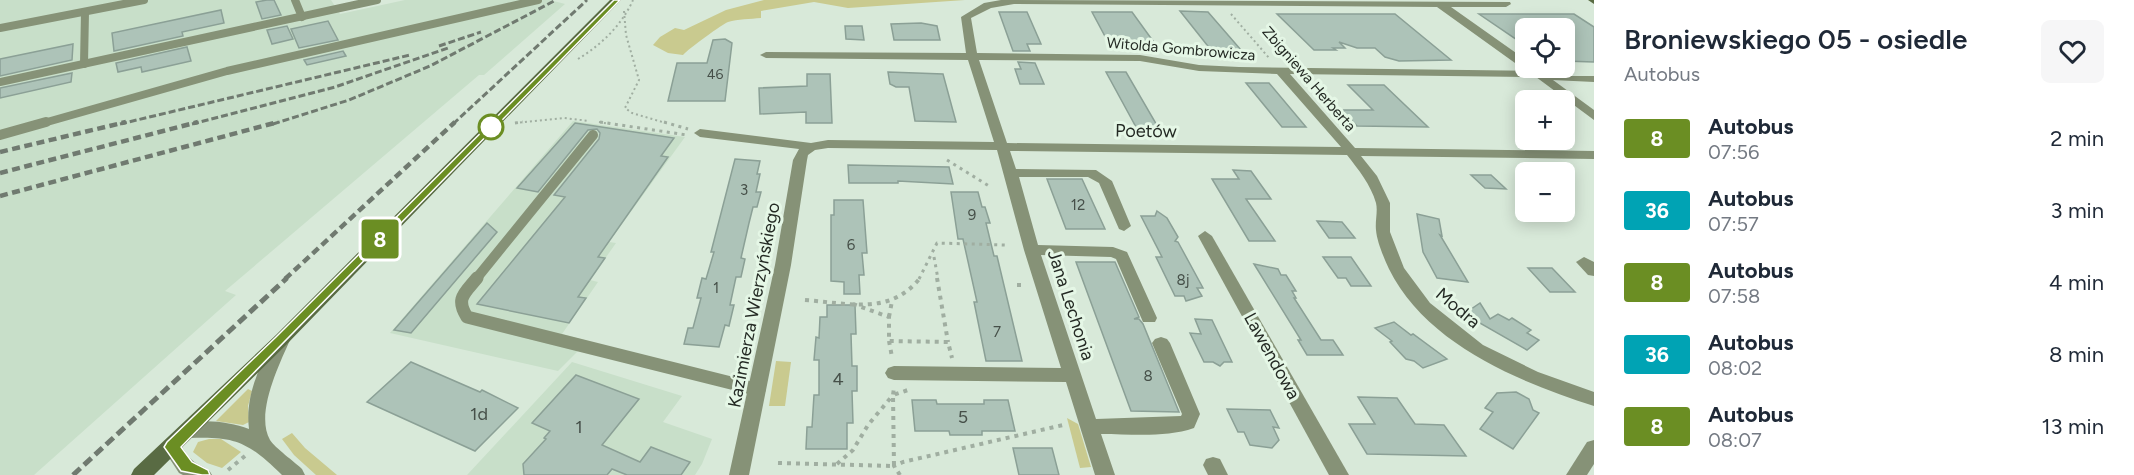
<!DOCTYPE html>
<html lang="pl">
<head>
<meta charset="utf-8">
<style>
	body { margin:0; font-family:Figtree,sans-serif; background:#f6f6f7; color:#1f2937; height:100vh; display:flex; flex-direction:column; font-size:22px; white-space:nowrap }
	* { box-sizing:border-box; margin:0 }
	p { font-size:20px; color:#747a83 }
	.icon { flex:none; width:33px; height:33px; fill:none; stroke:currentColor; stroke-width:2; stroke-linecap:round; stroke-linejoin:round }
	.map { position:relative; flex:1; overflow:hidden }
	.side { display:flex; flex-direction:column; background:#fff; width:540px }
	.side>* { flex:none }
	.badge { padding:0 12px; border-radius:4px; font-size:21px; line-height:39px }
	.fabs { position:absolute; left:1515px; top:18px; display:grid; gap:12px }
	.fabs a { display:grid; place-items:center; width:60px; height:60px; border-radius:9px; background:#fff; box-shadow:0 3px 15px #0003; font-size:30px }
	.map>.badge { position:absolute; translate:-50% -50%; box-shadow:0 0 0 3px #fff }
	.round { display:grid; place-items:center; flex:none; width:63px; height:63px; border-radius:9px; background:#f6f6f7 }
	.overview { display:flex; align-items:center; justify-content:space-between; height:102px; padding:0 30px }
	h1 { font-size:28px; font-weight:600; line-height:45px }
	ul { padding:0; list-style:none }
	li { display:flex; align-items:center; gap:18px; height:72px; padding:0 30px }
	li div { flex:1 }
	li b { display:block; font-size:22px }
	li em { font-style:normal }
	li .badge { min-width:66px; font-weight:700; text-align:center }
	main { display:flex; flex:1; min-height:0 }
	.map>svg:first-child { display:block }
</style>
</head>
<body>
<main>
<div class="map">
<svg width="1594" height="475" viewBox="0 0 1594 475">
	<rect width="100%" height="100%" fill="#d8e9d9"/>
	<g fill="#c8dfc9">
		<polygon points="0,0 331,0 340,14 405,0 550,0 565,4 484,75 479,75 225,291 236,295 34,475 0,475"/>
		<polygon points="573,121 685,137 609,242 616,243 590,280 598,282 562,334 588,341 558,371 390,333"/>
		<polygon points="572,362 682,396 663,422 712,439 702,464 695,475 467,475"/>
	</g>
	<g fill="#c9ca8f">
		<path d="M764 0H965L848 8 814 2 761 11V18C750 19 738 19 728 22 724 23 688 49 683 55L668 53 653 45 660 37 675 28 684 30 726 10Z"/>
		<polygon points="776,361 791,362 785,406 769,406"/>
		<polygon points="248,389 252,391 248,406 249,422 243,425 216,421"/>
		<polygon points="1067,418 1078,424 1091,467 1080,468"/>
		<polygon points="292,433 305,448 337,475 316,475 294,455 282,439"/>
		<polygon points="209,439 221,439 241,452 222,468 207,463 193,452 198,442"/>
	</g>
	<g fill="#adc3b8" stroke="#8ba096" stroke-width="1.5">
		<polygon points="267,0 274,0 281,15 262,19 256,2"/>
		<polygon points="221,10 224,23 182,32 183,36 114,51 112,33"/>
		<polygon points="1180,11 1208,12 1241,50 1211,50"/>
		<polygon points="999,12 1027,12 1041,44 1027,44 1030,51 1013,51"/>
		<polygon points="1092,12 1132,12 1153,41 1107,40"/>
		<polygon points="1277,14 1395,14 1451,60 1399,61 1385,57 1375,48 1357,48 1339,42 1345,48 1333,48 1336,50 1314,50"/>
		<polygon points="1479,14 1574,14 1594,27 1594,62 1564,61 1564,28 1530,28 1526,26 1526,46"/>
		<polygon points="328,21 338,40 299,48 291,29"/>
		<polygon points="921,23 937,26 940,40 894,40 891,24"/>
		<polygon points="287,26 293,39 272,44 267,30"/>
		<polygon points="845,26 862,26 864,40 846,39"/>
		<polygon points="725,39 732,43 725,101 668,101 677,63 707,63 713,40"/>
		<polygon points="73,44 72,60 0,76 0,59"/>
		<polygon points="187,47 191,61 142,72 141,67 118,72 116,63"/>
		<polygon points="343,51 346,56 307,65 304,60"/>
		<polygon points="1018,62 1035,63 1044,84 1020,84 1015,69 1021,69"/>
		<polygon points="888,72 943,74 956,122 915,121 909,87 896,87 890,84"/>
		<polygon points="1106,72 1126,72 1158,127 1136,127"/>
		<polygon points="72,73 71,82 0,98 0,88"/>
		<polygon points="807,74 830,74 832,123 806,123 806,112 760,114 759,88 807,86"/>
		<polygon points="1246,83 1269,83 1306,127 1282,127"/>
		<polygon points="1348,85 1384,85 1428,127 1357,126 1342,110 1373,110"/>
		<polygon points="575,123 674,138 661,156 668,157 598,257 605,258 578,297 586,298 569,323 477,304 565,197 554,195 599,139 600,133 597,129 588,130 538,192 517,188"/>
		<polygon points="735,159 760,161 757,174 760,174 756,192 761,192 757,207 753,207 749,223 741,258 745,259 741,277 736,277 730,305 734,305 729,326 725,325 719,347 684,344 688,328 693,328 701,298 697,298 702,278 706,279 714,252 711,252"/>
		<polygon points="848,165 949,167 953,184 898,181 898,183 849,183"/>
		<polygon points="1233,170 1251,171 1271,199 1246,199 1275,241 1249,241 1212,179 1239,179"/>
		<polygon points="1471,175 1491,175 1506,189 1485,188"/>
		<polygon points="1047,179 1082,179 1105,229 1066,229"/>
		<polygon points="951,192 978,192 982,207 985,207 990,223 986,223 994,256 997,256 1022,361 986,361 974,302 977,302 963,239 958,239"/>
		<polygon points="834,200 863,200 867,253 862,253 864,275 859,275 860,294 844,294 844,282 831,281 831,215 834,215"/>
		<polygon points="1157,211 1167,218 1178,237 1175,241 1178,242 1203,288 1197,288 1202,296 1186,301 1184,296 1175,296 1156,257 1162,257 1141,216 1155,216"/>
		<polygon points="1417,214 1439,219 1442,236 1440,235 1468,282 1437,278 1423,252"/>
		<polygon points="1317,221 1342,222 1355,238 1329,238"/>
		<polygon points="487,223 497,232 411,333 394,330"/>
		<polygon points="1323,257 1351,257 1371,286 1351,286 1346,278 1338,278"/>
		<polygon points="1076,262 1115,262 1139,317 1134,319 1139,319 1143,324 1179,412 1131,411"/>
		<polygon points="1254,264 1278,269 1281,275 1286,275 1296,291 1292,291 1296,298 1294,298 1321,340 1333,340 1343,355 1307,355 1298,340 1301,340"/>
		<polygon points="1528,268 1552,268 1575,292 1550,292"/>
		<polygon points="1480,303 1490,319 1498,314 1509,320 1512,318 1531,330 1527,333 1539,340 1527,350 1464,314"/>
		<polygon points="827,305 855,305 856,334 851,334 852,366 857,366 857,391 852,391 853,423 847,423 847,449 806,449 807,427 812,427 814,395 819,395 819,360 814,360 816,337 819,338 820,317 827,317"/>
		<polygon points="1195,319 1212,320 1232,362 1224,362 1220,366 1213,362 1204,362 1190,333 1201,334"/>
		<polygon points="1394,322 1411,335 1413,334 1447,359 1423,368 1414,361 1406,359 1390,342 1392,341 1375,328"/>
		<polygon points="411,362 480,392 482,390 518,408 475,451 367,402"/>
		<polygon points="576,375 639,399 602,445 640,462 651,447 690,462 681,475 627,475 612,469 607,475 524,475 523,464 546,439 544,438 550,431 532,423"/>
		<polygon points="1516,392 1529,399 1533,410 1539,413 1513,449 1480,429 1493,412 1485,408 1497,393"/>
		<polygon points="1358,397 1397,398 1415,424 1444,425 1466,456 1367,454 1349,424 1375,424"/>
		<polygon points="912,400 936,400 937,404 984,404 984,400 1008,400 1015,431 982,431 982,435 950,435 949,431 915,431"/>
		<polygon points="1227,409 1270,410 1279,428 1273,427 1279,440 1272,448 1250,445 1244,432 1238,432"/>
		<polygon points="1013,448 1052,448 1059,475 1019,475"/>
	</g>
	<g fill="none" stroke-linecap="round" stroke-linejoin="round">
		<g stroke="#a0aea1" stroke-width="2" stroke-dasharray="2 3" stroke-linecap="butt">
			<polyline points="624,11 626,35 639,80 625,108 632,113 669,124"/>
			<polyline points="1231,14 1270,59"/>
			<path d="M578 59C601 45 622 25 633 0"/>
			<polyline points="599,122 610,124"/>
			<polyline points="515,123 564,118 589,121"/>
		</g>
		<g stroke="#a0aea1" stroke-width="3" stroke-dasharray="3 4.5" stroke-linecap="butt">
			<polyline points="600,122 687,135"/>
			<polyline points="664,122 688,129"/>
			<polyline points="515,123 523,122"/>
			<polyline points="947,160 989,186"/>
			<polyline points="934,257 938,279"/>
			<polyline points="919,279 937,243 1006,245"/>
		</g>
		<g stroke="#a0aea1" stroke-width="4" stroke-dasharray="4 5" stroke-linecap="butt">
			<polyline points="937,278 948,342"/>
			<polyline points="1017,285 1025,285"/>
			<path d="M805 300C848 303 890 316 920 278"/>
			<polyline points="853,304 889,317 889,341 948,342 952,358"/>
			<polyline points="889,317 892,301"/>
			<polyline points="889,341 892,357"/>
			<polyline points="1084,358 1092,358"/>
			<polyline points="778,463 894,466 893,395 908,390"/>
			<polyline points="837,464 853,450 868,425 893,395 894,388"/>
			<polyline points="228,470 245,456"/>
			<polyline points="900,475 894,466 903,462 1063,425"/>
		</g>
		<g stroke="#869277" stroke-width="8">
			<polyline points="295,0 302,17"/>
			<polyline points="0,28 144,0"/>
			<polyline points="84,64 85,12"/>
			<polyline points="0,82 377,0"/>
			<polyline points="40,124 227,71 538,0"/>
		</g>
		<g stroke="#869277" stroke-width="10">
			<polyline points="0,135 46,122"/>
			<polyline points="476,279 593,135"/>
		</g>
		<path stroke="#869277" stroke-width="13" d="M477 278C465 293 455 298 467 317L759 390"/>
		<g fill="#869277" fill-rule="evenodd">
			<path d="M1001 0 1510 2 1511 4 1506 7H1451L1526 60V68H1530H1522L1437 7 1014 4 991 8 971 18 977 53 1140 55 1199 65 1239 67 1537 71 1565 76H1594V82L1553 80 1594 110V120L1536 77 1290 74 1355 148 1594 151V159L1361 156 1377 176 1390 203V232L1404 268 1430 303 1483 345 1538 372 1594 392V406C1519 382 1426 344 1389 269 1384 258 1377 242 1376 230 1375 221 1378 211 1376 203 1371 185 1358 169 1347 155L1010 151 1016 169 1096 170 1112 181 1131 226 1124 231 1119 229 1099 183 1088 177H1019L1038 245 1113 247 1127 252 1157 318 1155 322H1143L1116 259 1111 257 1041 255 1096 419 1181 416 1182 414 1152 343 1155 339 1161 337 1167 339 1170 343 1200 414 1194 428C1165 438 1131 434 1101 434L1115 475H1095L1066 382 894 380 888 378 885 373 888 368 894 366 1061 368 1024 250 997 150 828 148 815 150 808 155 807 160 791 265 749 475H729L775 265 793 160 799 149 700 137 694 133 700 129 811 143 828 140 994 142 968 60 766 58 760 55 766 52 966 53 961 17 984 3ZM979 60 1140 61 1199 71 1277 74 1341 147 1007 143Z"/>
			<polygon points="1205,231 1212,236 1349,475 1329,475 1198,236"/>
			<polygon points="1584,257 1594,262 1594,276 1588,275 1576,262"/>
			<path d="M281 334 287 336 290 340C279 365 255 414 270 440 275 448 295 462 302 469L305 475H282C248 442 236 436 189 438L182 435 179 430 182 425C203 418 229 422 249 429 245 396 259 369 272 340L275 336Z"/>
			<path d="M172 439C183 443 184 453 192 460 199 467 208 466 212 475H183L179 473 162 447 165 441Z"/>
			<polygon points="1594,440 1594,464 1587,475 1566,475 1587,442"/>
			<polygon points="1213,457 1220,459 1228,475 1208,475 1203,465 1206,459"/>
		</g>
		<g fill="#596b43" fill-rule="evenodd">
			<polygon points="610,0 621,0 287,344 154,475 131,475 134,469 275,336"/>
			<polygon points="1588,0 1594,0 1594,4"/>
		</g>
		<g stroke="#707a70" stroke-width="3" stroke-dasharray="7 3" stroke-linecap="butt">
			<polyline points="439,46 481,32"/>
			<polyline points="120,124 410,55"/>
			<polyline points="192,124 335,87 448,48"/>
			<polyline points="273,124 349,100 430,66 556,0"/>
			<polyline points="453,124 587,0"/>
		</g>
		<g stroke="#707a70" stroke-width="4.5" stroke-dasharray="8 4.5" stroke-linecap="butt">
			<polyline points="0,152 126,122"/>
			<polyline points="0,173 198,122"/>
			<polyline points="0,196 278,122"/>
			<polyline points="285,279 455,122"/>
		</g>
		<polyline stroke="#707a70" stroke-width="5" stroke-dasharray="10 5" stroke-linecap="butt" points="73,475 287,278"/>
	</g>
	<polygon fill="#6b8e23" stroke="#fff" stroke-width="1.5" points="614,0 620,0 181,447 192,462 208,470 210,475 202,475 181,471 164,447 167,442 276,337"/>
	<circle fill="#fff" stroke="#6b8e23" stroke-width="3" cx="491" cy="127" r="12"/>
	<g text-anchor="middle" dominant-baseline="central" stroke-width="6" stroke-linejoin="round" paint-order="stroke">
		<g font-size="14" fill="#465049">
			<text x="715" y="74">46</text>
		</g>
		<g font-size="15" fill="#242a24" stroke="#e5f7e6">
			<text transform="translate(1181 49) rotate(5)">Witolda Gombrowicza</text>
			<text transform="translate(1309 79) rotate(49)">Zbigniewa Herberta</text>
		</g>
		<g font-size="15" fill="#465049">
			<text x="744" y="190">3</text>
			<text x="1078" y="205">12</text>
			<text x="972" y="215">9</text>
			<text x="851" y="245">6</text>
			<text x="1183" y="280">8j</text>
			<text x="716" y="288">1</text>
			<text x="997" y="332">7</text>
			<text x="1148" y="376">8</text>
		</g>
		<g font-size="18" fill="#242a24" stroke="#e5f7e6">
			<text transform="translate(1146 131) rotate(1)">Poetów</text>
			<text transform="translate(754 305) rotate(-79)">Kazimierza Wierzyńskiego</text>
			<text transform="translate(1071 305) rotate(72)">Jana Lechonia</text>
			<text transform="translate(1458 308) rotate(40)">Modra</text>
			<text transform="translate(1272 356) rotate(61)">Lawendowa</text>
		</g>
		<g font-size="18" fill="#465049">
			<text x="838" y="379">4</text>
			<text x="479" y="414">1d</text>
			<text x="963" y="417">5</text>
			<text x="579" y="427">1</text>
		</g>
	</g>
</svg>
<div class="fabs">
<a><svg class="icon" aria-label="locate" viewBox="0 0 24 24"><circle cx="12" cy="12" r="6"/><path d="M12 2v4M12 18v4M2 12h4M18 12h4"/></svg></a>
<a>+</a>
<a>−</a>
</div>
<b class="badge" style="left:380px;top:239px;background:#6b8e23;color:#fff">8</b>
</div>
<section class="side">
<div class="overview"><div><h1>Broniewskiego 05 - osiedle</h1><p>Autobus</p></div><a class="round"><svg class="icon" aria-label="heart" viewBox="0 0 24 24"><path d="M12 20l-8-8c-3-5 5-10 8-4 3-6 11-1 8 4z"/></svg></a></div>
<ul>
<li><span class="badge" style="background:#6b8e23;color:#fff">8</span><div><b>Autobus</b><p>07:56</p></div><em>2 min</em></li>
<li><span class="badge" style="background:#00a3b4;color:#fff">36</span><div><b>Autobus</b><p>07:57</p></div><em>3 min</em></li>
<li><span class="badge" style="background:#6b8e23;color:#fff">8</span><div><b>Autobus</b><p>07:58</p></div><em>4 min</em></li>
<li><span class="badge" style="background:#00a3b4;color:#fff">36</span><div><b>Autobus</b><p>08:02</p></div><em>8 min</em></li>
<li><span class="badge" style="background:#6b8e23;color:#fff">8</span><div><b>Autobus</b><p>08:07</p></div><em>13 min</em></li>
</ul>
</section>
</main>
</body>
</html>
